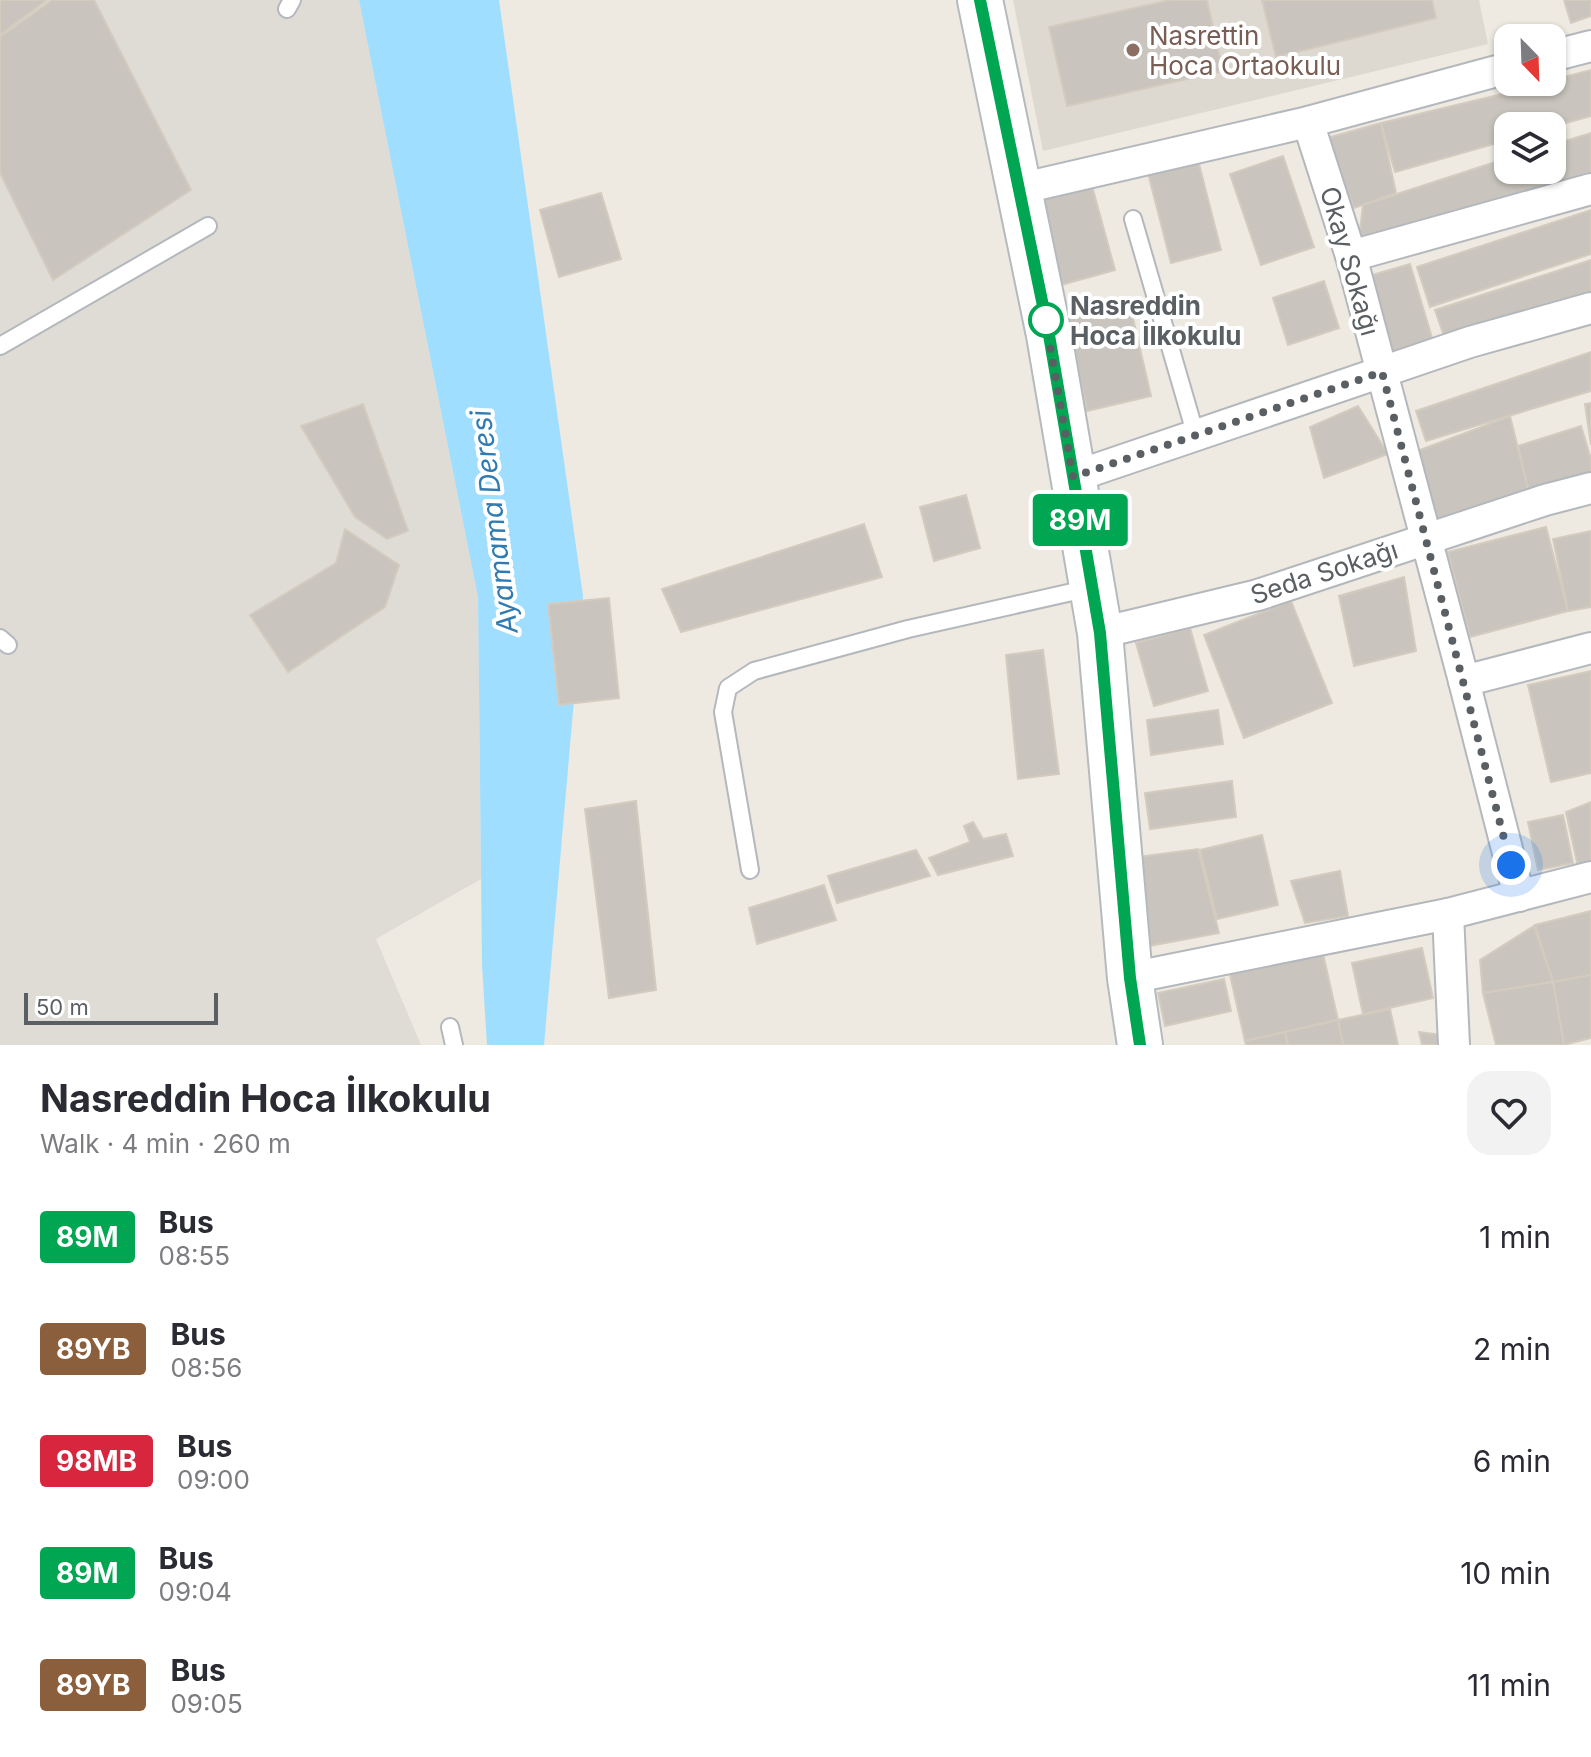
<!DOCTYPE html>
<html lang="en">
<head>
<meta charset="utf-8">
<style>
	body { margin:0; font-family:Inter,sans-serif; background:#f2f2f3; color:#2b2b33; height:100vh; display:flex; flex-direction:column; font-size:30px; white-space:nowrap }
	* { box-sizing:border-box; margin:0 }
	p { font-size:26px; color:#7c7c81 }
	.icon { flex:none; width:44px; height:44px; fill:none; stroke:currentColor; stroke-width:2; stroke-linecap:round; stroke-linejoin:round }
	.map { position:relative; height:1045px; overflow:hidden }
	.panel { display:flex; flex-direction:column; background:#fff; flex:1 }
	.panel>* { flex:none }
	.badge { padding:0 16px; border-radius:6px; font-size:28px; line-height:52px }
	.needle { width:52px; rotate:157deg }
	.controls { position:absolute; left:1494px; top:24px; display:grid; gap:16px }
	.controls a { display:grid; place-items:center; width:72px; height:72px; border-radius:16px; background:#fff; box-shadow:0 2px 6px #0004; font-size:40px }
	.scale { position:absolute; left:24px; bottom:20px; width:194px; box-sizing:border-box; padding-left:8px; border:4px solid #5a5f64; border-top:0; font-size:22px; line-height:28px; white-space:nowrap; color:#5a5f64; -webkit-text-stroke:6px #fff; paint-order:stroke }
	.you { position:absolute; width:40px; height:40px; margin:-20px; border:6px solid #fff; border-radius:50%; background:#1a73e8; box-shadow:0 0 0 12px #1a73e833 }
	.map>.badge { position:absolute; translate:-50% -50%; box-shadow:0 0 0 4px #fff }
	.round { display:grid; place-items:center; flex:none; width:84px; height:84px; border-radius:24px; background:#f2f2f3 }
	.headline { display:flex; align-items:center; justify-content:space-between; height:136px; padding:0 40px }
	h1 { font-size:38px; font-weight:700; line-height:60px }
	ul { padding:0; list-style:none }
	li { display:flex; align-items:center; gap:24px; height:112px; padding:0 40px }
	li div { flex:1 }
	li b { display:block; font-size:30px }
	li em { font-style:normal }
	li .badge { min-width:88px; font-weight:700; text-align:center }
	.map>svg:first-child { display:block }
</style>
</head>
<body>
<div class="map">
<svg width="1591" height="1045" viewBox="0 0 1591 1045">
	<rect width="100%" height="100%" fill="#eeeae1"/>
	<polygon fill="#dfdcd6" points="0,0 359,0 478,597 481,879 376,939 421,1045 0,1045"/>
	<polygon fill="#ded9d0" points="1013,0 1479,0 1488,44 1043,151"/>
	<polygon fill="#a0deff" points="359,0 499,0 583,596 544,1045 487,1045 482,965 478,597"/>
	<g fill="#c9c5be" stroke="#d4cbbf" stroke-width="2">
		<polygon points="0,0 47,0 0,35"/>
		<polygon points="52,0 94,0 191,190 53,280 0,173 0,37"/>
		<polygon points="1170,0 1207,0 1223,71 1067,106 1049,27"/>
		<polygon points="1262,0 1432,0 1436,18 1276,57"/>
		<polygon points="1564,0 1591,0 1591,16 1571,23"/>
		<polygon points="1591,70 1591,116 1552,127 1508,126 1508,140 1395,172 1381,123 1552,82 1552,80"/>
		<polygon points="1381,123 1396,193 1354,208 1327,138"/>
		<polygon points="1591,133 1591,179 1358,246 1363,205 1508,158 1508,170 1552,170 1552,145"/>
		<polygon points="1283,156 1314,247 1261,265 1230,174"/>
		<polygon points="1198,160 1221,250 1171,263 1148,173"/>
		<polygon points="1092,186 1115,270 1061,285 1038,200"/>
		<polygon points="601,193 621,259 559,277 540,210"/>
		<polygon points="1591,210 1591,254 1430,307 1417,267"/>
		<polygon points="1591,260 1591,295 1446,342 1435,310"/>
		<polygon points="1410,264 1433,341 1392,354 1369,276"/>
		<polygon points="1324,281 1339,328 1288,345 1273,298"/>
		<polygon points="1128,297 1151,396 1087,411 1065,311"/>
		<polygon points="1591,352 1591,391 1426,441 1416,411"/>
		<polygon points="1591,403 1591,445 1585,404"/>
		<polygon points="363,404 408,531 387,539 355,517 301,426"/>
		<polygon points="1358,406 1388,454 1324,478 1310,427"/>
		<polygon points="1510,416 1529,493 1438,526 1417,451"/>
		<polygon points="1581,426 1591,459 1591,474 1529,493 1518,446"/>
		<polygon points="966,495 980,548 934,561 920,507"/>
		<polygon points="864,524 882,577 681,632 662,589"/>
		<polygon points="1546,527 1568,611 1470,637 1448,552"/>
		<polygon points="345,529 399,565 385,607 288,672 250,615 336,563"/>
		<polygon points="1591,531 1591,607 1568,611 1553,539"/>
		<polygon points="1404,577 1416,651 1354,666 1339,596"/>
		<polygon points="609,598 619,698 559,705 548,604"/>
		<polygon points="1291,601 1332,703 1244,738 1204,635"/>
		<polygon points="1190,628 1208,691 1154,706 1136,643"/>
		<polygon points="1043,650 1059,774 1018,779 1006,655"/>
		<polygon points="1591,671 1591,773 1551,782 1528,685"/>
		<polygon points="1218,710 1223,744 1151,755 1147,720"/>
		<polygon points="1232,781 1236,817 1150,829 1145,793"/>
		<polygon points="636,801 656,990 609,998 585,809"/>
		<polygon points="1591,802 1591,862 1578,867 1566,812"/>
		<polygon points="1563,815 1573,863 1538,870 1528,822"/>
		<polygon points="973,822 983,839 1006,834 1013,856 938,875 929,858 970,842 964,826"/>
		<polygon points="1262,835 1278,905 1217,919 1200,850"/>
		<polygon points="1198,849 1219,933 1149,946 1137,857"/>
		<polygon points="916,850 930,876 837,903 828,876"/>
		<polygon points="1340,871 1348,916 1305,923 1291,881"/>
		<polygon points="824,885 836,920 757,944 749,908"/>
		<polygon points="1591,911 1591,975 1553,982 1535,925"/>
		<polygon points="1534,926 1553,982 1483,993 1480,960"/>
		<polygon points="1321,945 1338,1020 1245,1041 1228,966"/>
		<polygon points="1422,948 1433,998 1363,1014 1352,963"/>
		<polygon points="1591,975 1591,1038 1564,1045 1553,982"/>
		<polygon points="1224,979 1231,1011 1165,1026 1158,993"/>
		<polygon points="1553,982 1564,1045 1496,1045 1483,993"/>
		<polygon points="1390,1009 1398,1045 1343,1045 1338,1020"/>
		<polygon points="1338,1020 1343,1045 1288,1045 1285,1032"/>
		<polygon points="1285,1032 1288,1045 1246,1045 1245,1041"/>
		<polygon points="1419,1032 1449,1036 1449,1045 1422,1045"/>
	</g>
	<g fill="none" stroke-linecap="round" stroke-linejoin="round">
		<g stroke="#b4b8bd" stroke-width="20">
			<g id="lane">
				<polyline points="287,9 292,0"/>
				<polyline points="1133,219 1196,436"/>
				<polyline points="0,346 208,226"/>
				<polyline points="0,638 8,645"/>
				<polyline points="750,870 723,712 728,688 754,671 908,629 1090,588"/>
				<polyline points="450,1027 454,1045"/>
			</g>
		</g>
		<g stroke="#b4b8bd" stroke-width="34">
			<g id="street">
				<polyline points="1552,56 1591,46"/>
				<polyline points="1308,122 1351,256 1464,681 1591,648"/>
				<polyline points="1019,189 1308,122 1508,68"/>
				<polyline points="1351,256 1591,189"/>
				<polyline points="1073,477 1470,342 1591,308"/>
				<polyline points="1100,633 1258,595 1545,500 1591,488"/>
				<polyline points="1464,681 1519,896"/>
				<polyline points="1448,914 1454,1045"/>
				<polyline points="1130,978 1448,914 1591,877"/>
			</g>
		</g>
		<g stroke="#b5babf" stroke-width="48">
			<polyline id="secondary" points="980,0 1049,335 1100,633 1130,978 1140,1045"/>
		</g>
		<use href="#lane" stroke="#fff" stroke-width="16"/>
		<use href="#street" stroke="#fff" stroke-width="30"/>
		<use href="#secondary" stroke="#fff" stroke-width="44"/>
	</g>
	<g fill="none" stroke-linecap="round" stroke-linejoin="round">
		<g stroke="#fff" stroke-width="18">
			<polyline id="line" points="980,0 1049,335 1100,633 1130,978 1140,1045"/>
		</g>
		<use href="#line" stroke="#00a651" stroke-width="12"/>
		<polyline stroke="#5a5f64" stroke-width="8" stroke-dasharray="0 14.4" points="1046,320 1043,306 1073,477 1382,372 1511,865"/>
	</g>
	<circle fill="#8d6e63" stroke="#fff" stroke-width="3" cx="1133" cy="50" r="8"/>
	<circle fill="#fff" stroke="#00a651" stroke-width="4" cx="1046" cy="320" r="16"/>
	<g text-anchor="middle" dominant-baseline="central" stroke-width="8" stroke-linejoin="round" paint-order="stroke">
		<g font-size="26" fill="#785e54" stroke="#fff" text-anchor="start">
			<text x="1149" y="35">Nasrettin<tspan x="1149" dy="30">Hoca Ortaokulu</tspan></text>
		</g>
		<g font-size="26" fill="#5a5f64" stroke="#fff">
			<text transform="translate(1350 261) rotate(74)">Okay Sokağı</text>
			<text transform="translate(1324 572) rotate(-18)">Seda Sokağı</text>
		</g>
		<g font-size="26" font-weight="bold" fill="#5a5f64" stroke="#fff" text-anchor="start">
			<text x="1070" y="305">Nasreddin<tspan x="1070" dy="30">Hoca İlkokulu</tspan></text>
		</g>
		<g font-size="28" font-style="italic" fill="#307cb2" stroke="#fff">
			<text transform="translate(494 522) rotate(-97)">Ayamama Deresi</text>
		</g>
	</g>
</svg>
<div class="controls">
<a><svg class="needle" viewBox="-14 -14 28 28"><path d="M0-13l5 13h-10z" fill="#e53935"/><path d="M0 13l5-13h-10z" fill="#7c7c81"/></svg></a>
<a><svg class="icon" aria-label="layers" viewBox="0 0 24 24"><path d="M12 4l9 5-9 5-9-5zM3 14l9 5 9-5"/></svg></a>
</div>
<div class="scale">50 m</div>
<div class="you" style="left:1511px;top:865px"></div>
<b class="badge" style="left:1080px;top:520px;background:#00a651;color:#fff">89M</b>
</div>
<section class="panel">
<div class="headline"><div><h1>Nasreddin Hoca İlkokulu</h1><p>Walk · 4 min · 260 m</p></div><a class="round"><svg class="icon" aria-label="heart" viewBox="0 0 24 24"><path d="M12 20l-8-8c-3-5 5-10 8-4 3-6 11-1 8 4z"/></svg></a></div>
<ul>
<li><span class="badge" style="background:#00a651;color:#fff">89M</span><div><b>Bus</b><p>08:55</p></div><em>1 min</em></li>
<li><span class="badge" style="background:#8b5e3c;color:#fff">89YB</span><div><b>Bus</b><p>08:56</p></div><em>2 min</em></li>
<li><span class="badge" style="background:#d7263d;color:#fff">98MB</span><div><b>Bus</b><p>09:00</p></div><em>6 min</em></li>
<li><span class="badge" style="background:#00a651;color:#fff">89M</span><div><b>Bus</b><p>09:04</p></div><em>10 min</em></li>
<li><span class="badge" style="background:#8b5e3c;color:#fff">89YB</span><div><b>Bus</b><p>09:05</p></div><em>11 min</em></li>
</ul>
</section>
</body>
</html>
